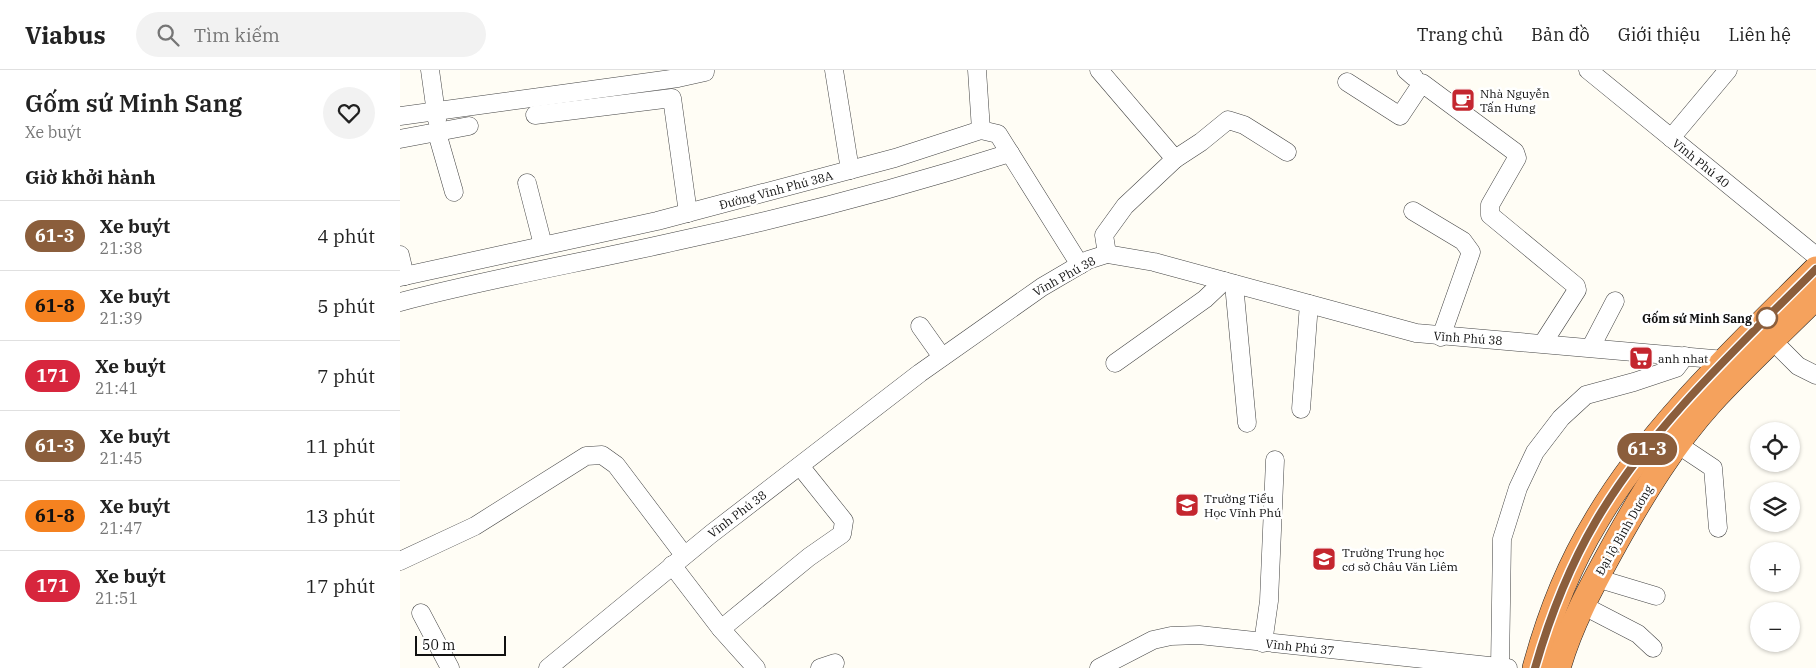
<!DOCTYPE html>
<html lang="vi">
<head>
<meta charset="utf-8">
<style>
	body { margin:0; font-family:"IBM Plex Serif",serif; background:#f2f2f2; color:#222; height:100vh; display:flex; flex-direction:column; font-size:19px; white-space:nowrap }
	* { box-sizing:border-box; margin:0 }
	p { font-size:16px; color:#767676 }
	.icon { flex:none; width:28px; height:28px; fill:none; stroke:currentColor; stroke-width:2; stroke-linecap:round; stroke-linejoin:round }
	.map { position:relative; flex:1; overflow:hidden }
	.sheet { display:flex; flex-direction:column; background:#fff; width:400px }
	.sheet>* { flex:none }
	.badge { padding:0 10px; border-radius:16px; font-size:18px; line-height:32px }
	.tools { position:absolute; left:1350px; top:352px; display:grid; gap:10px }
	.tools a { display:grid; place-items:center; width:50px; height:50px; border-radius:50%; background:#fff; box-shadow:0 1px 4px #0004; font-size:25px }
	.scale { position:absolute; left:15px; bottom:12px; width:91px; box-sizing:border-box; padding-left:5px; border:2px solid #111; border-top:0; font-size:14px; line-height:18px; white-space:nowrap; color:#111; -webkit-text-stroke:4px #fff; paint-order:stroke }
	.map>.badge { position:absolute; translate:-50% -50%; box-shadow:0 0 0 2px #fff }
	h2 { padding:0 25px; font-size:19px; line-height:45px }
	.round { display:grid; place-items:center; flex:none; width:52px; height:52px; border-radius:26px; background:#f2f2f2 }
	.summary { display:flex; align-items:center; justify-content:space-between; height:85px; padding:0 25px }
	h1 { font-size:24px; font-weight:600; line-height:38px }
	ul { padding:0; list-style:none }
	li { display:flex; align-items:center; gap:15px; height:70px; padding:0 25px; border-top:1px solid #e0e0e0 }
	li div { flex:1 }
	li b { display:block; font-size:19px }
	li em { font-style:normal }
	li .badge { min-width:55px; font-weight:700; text-align:center }
	header { display:flex; align-items:center; gap:30px; box-sizing:border-box; height:70px; padding:0 25px; background:#fff; border-bottom:1px solid #e0e0e0 }
	header strong { font-size:24px }
	nav { display:flex; gap:28px; margin-inline-start:auto; font-size:18px }
	.search { width:350px; height:45px; background:#f2f2f2; display:flex; align-items:center; gap:12px; box-sizing:border-box; padding:0 18px; border-radius:28px; color:#767676; font-size:19px }
	main { display:flex; flex:1; min-height:0 }
	.map>svg:first-child { display:block }
</style>
</head>
<body>
<header>
<strong>Viabus</strong>
<div class="search"><svg class="icon" aria-label="search" viewBox="0 0 24 24"><circle cx="10" cy="10" r="6"/><path d="M15 15l6 6"/></svg>Tìm kiếm</div>
<nav><a>Trang chủ</a><a>Bản đồ</a><a>Giới thiệu</a><a>Liên hệ</a></nav>
</header>
<main>
<section class="sheet">
<div class="summary"><div><h1>Gốm sứ Minh Sang</h1><p>Xe buýt</p></div><a class="round"><svg class="icon" aria-label="heart" viewBox="0 0 24 24"><path d="M12 20l-8-8c-3-5 5-10 8-4 3-6 11-1 8 4z"/></svg></a></div>
<h2>Giờ khởi hành</h2>
<ul>
<li><span class="badge" style="background:#8b5e3c;color:#fff">61-3</span><div><b>Xe buýt</b><p>21:38</p></div><em>4 phút</em></li>
<li><span class="badge" style="background:#f58220;color:#111">61-8</span><div><b>Xe buýt</b><p>21:39</p></div><em>5 phút</em></li>
<li><span class="badge" style="background:#d7263d;color:#fff">171</span><div><b>Xe buýt</b><p>21:41</p></div><em>7 phút</em></li>
<li><span class="badge" style="background:#8b5e3c;color:#fff">61-3</span><div><b>Xe buýt</b><p>21:45</p></div><em>11 phút</em></li>
<li><span class="badge" style="background:#f58220;color:#111">61-8</span><div><b>Xe buýt</b><p>21:47</p></div><em>13 phút</em></li>
<li><span class="badge" style="background:#d7263d;color:#fff">171</span><div><b>Xe buýt</b><p>21:51</p></div><em>17 phút</em></li>
</ul>
</section>
<div class="map">
<svg width="1416" height="598" viewBox="0 0 1416 598">
	<rect width="100%" height="100%" fill="#fffdf5"/>
	<g fill="none" stroke-linecap="round" stroke-linejoin="round">
		<g stroke="#444" stroke-width="19">
			<g id="minor">
				<polyline points="30,0 37,50"/>
				<polyline points="434,0 450,100"/>
				<polyline points="577,0 581,60"/>
				<polyline points="699,0 775,89 725,136 704,165 707,184"/>
				<polyline points="1006,0 1014,7"/>
				<polyline points="1188,0 1416,186"/>
				<polyline points="947,12 1000,46 1022,13 1115,82 1117,88 1090,135 1090,145 1176,216 1177,220 1143,273"/>
				<polyline points="135,45 272,28 288,143"/>
				<polyline points="0,46 278,8 305,2 305,0"/>
				<polyline points="37,63 54,122"/>
				<polyline points="1271,68 1328,0"/>
				<polyline points="0,69 69,56"/>
				<polyline points="775,89 801,72 828,50 844,55 887,82"/>
				<polyline points="127,113 143,175"/>
				<polyline points="1013,141 1063,171 1071,182 1041,267"/>
				<polyline points="0,185 5,206"/>
				<polyline points="0,207 257,151 495,88 581,60 598,64 680,195"/>
				<polyline points="834,214 847,353"/>
				<path d="M0 232C91 208 185 192 277 171 389 147 500 118 610 83"/>
				<polyline points="520,256 542,287"/>
				<polyline points="1373,271 1398,296 1416,305"/>
				<polyline points="1191,277 1215,231"/>
				<polyline points="715,293 805,229 824,211"/>
				<polyline points="901,339 909,234"/>
				<polyline points="1277,374 1313,398 1318,458"/>
				<polyline points="0,491 75,456 186,386 202,385 216,395 284,485"/>
				<polyline points="272,495 321,559"/>
				<polyline points="1196,508 1256,526"/>
				<polyline points="1182,535 1238,564 1253,578"/>
				<polyline points="21,543 50,598"/>
				<polyline points="863,573 869,531 875,390"/>
				<polyline points="1100,597 1102,469 1118,418 1135,382 1161,348 1186,325 1234,312 1276,298 1285,286"/>
				<polyline points="148,598 311,464 520,303 642,217 688,190 707,184 754,192 1016,263 1325,290"/>
				<polyline points="356,598 321,559 409,487 442,464 444,451 400,396"/>
				<polyline points="420,598 435,593"/>
				<polyline points="699,598 753,570 771,566 799,565 1108,598"/>
			</g>
		</g>
		<g stroke="#222" stroke-width="26">
			<g id="highway">
				<path d="M1135 598C1149 546 1168 497 1196 451 1251 357 1339 276 1416 199"/>
				<path d="M1158 598C1171 552 1194 512 1217 470 1244 422 1273 374 1311 332 1344 296 1381 262 1416 227"/>
			</g>
		</g>
		<use href="#minor" stroke="#fff" stroke-width="18"/>
		<use href="#highway" stroke="#f5a25d" stroke-width="25"/>
	</g>
	<g fill="none" stroke-linecap="round" stroke-linejoin="round">
		<g stroke="#fff" stroke-width="11">
			<path id="line" d="M1135 598C1150 546 1169 497 1196 451 1250 358 1340 275 1416 199"/>
		</g>
		<use href="#line" stroke="#8b5e3c" stroke-width="8"/>
	</g>
	<defs>
		<g id="cafe-square" transform="scale(1.25)"><rect x="-9" y="-9" width="18" height="18" rx="4" fill="#c4262e" stroke="#fff"/><path d="M-5.5-4.5H6V0H3Q3 3.5 0 3.5H-2.5Q-5.5 3.5-5.5 0ZM3-3.2v2h1.7v-2ZM-6 4.5H4V6H-6Z" fill="#fff"/></g>
		<g id="supermarket-square" transform="scale(1.25)"><rect x="-9" y="-9" width="18" height="18" rx="4" fill="#c4262e" stroke="#fff"/><path d="M-6-5.5h2.5l.6 2H6L4.5 2H-2.5L-4.4-4H-6ZM-1.5 3.2a1.3 1.3 0 1 0 .1 0ZM3 3.2a1.3 1.3 0 1 0 .1 0Z" fill="#fff"/></g>
		<g id="school-square" transform="scale(1.25)"><rect x="-9" y="-9" width="18" height="18" rx="4" fill="#c4262e" stroke="#fff"/><path d="M0-5L7-2L0 1L-7-2ZM-4 1L0 2.5L4 1V4Q0 6-4 4Z" fill="#fff"/></g>
	</defs>
	<g fill-rule="evenodd">
		<use href="#cafe-square" x="1063" y="30"/>
		<use href="#supermarket-square" x="1241" y="288"/>
		<use href="#school-square" x="787" y="435"/>
		<use href="#school-square" x="924" y="489"/>
	</g>
	<circle fill="#fff" stroke="#8b5e3c" stroke-width="2.5" cx="1367" cy="248" r="10"/>
	<g text-anchor="middle" dominant-baseline="central" stroke-width="5" stroke-linejoin="round" paint-order="stroke">
		<g font-size="12" fill="#111" stroke="#fff" text-anchor="start">
			<text x="1080" y="23">Nhà Nguyễn<tspan x="1080" dy="14">Tấn Hưng</tspan></text>
			<text x="1258" y="288">anh nhat</text>
			<text x="804" y="428">Trường Tiểu<tspan x="804" dy="14">Học Vĩnh Phú</tspan></text>
			<text x="942" y="482">Trường Trung học<tspan x="942" dy="14">cơ sở Châu Văn Liêm</tspan></text>
		</g>
		<g font-size="12" fill="#111" stroke="#fff">
			<text transform="translate(1301 93) rotate(39)">Vĩnh Phú 40</text>
			<text transform="translate(376 120) rotate(-15)">Đường Vĩnh Phú 38A</text>
			<text transform="translate(664 206) rotate(-29)">Vĩnh Phú 38</text>
			<text transform="translate(1068 268) rotate(4)">Vĩnh Phú 38</text>
			<text transform="translate(337 444) rotate(-37)">Vĩnh Phú 38</text>
			<text transform="translate(1224 460) rotate(-60)">Đại lộ Bình Dương</text>
			<text transform="translate(900 577) rotate(6)">Vĩnh Phú 37</text>
		</g>
		<g font-size="12" font-weight="bold" fill="#111" stroke="#fff" text-anchor="end">
			<text x="1352" y="248">Gốm sứ Minh Sang</text>
		</g>
	</g>
</svg>
<div class="tools">
<a><svg class="icon" aria-label="locate" viewBox="0 0 24 24"><circle cx="12" cy="12" r="6"/><path d="M12 2v4M12 18v4M2 12h4M18 12h4"/></svg></a>
<a><svg class="icon" aria-label="layers" viewBox="0 0 24 24"><path d="M12 4l9 5-9 5-9-5zM3 14l9 5 9-5"/></svg></a>
<a>+</a>
<a>−</a>
</div>
<div class="scale">50 m</div>
<b class="badge" style="left:1247px;top:379px;background:#8b5e3c;color:#fff">61-3</b>
</div>
</main>
</body>
</html>
